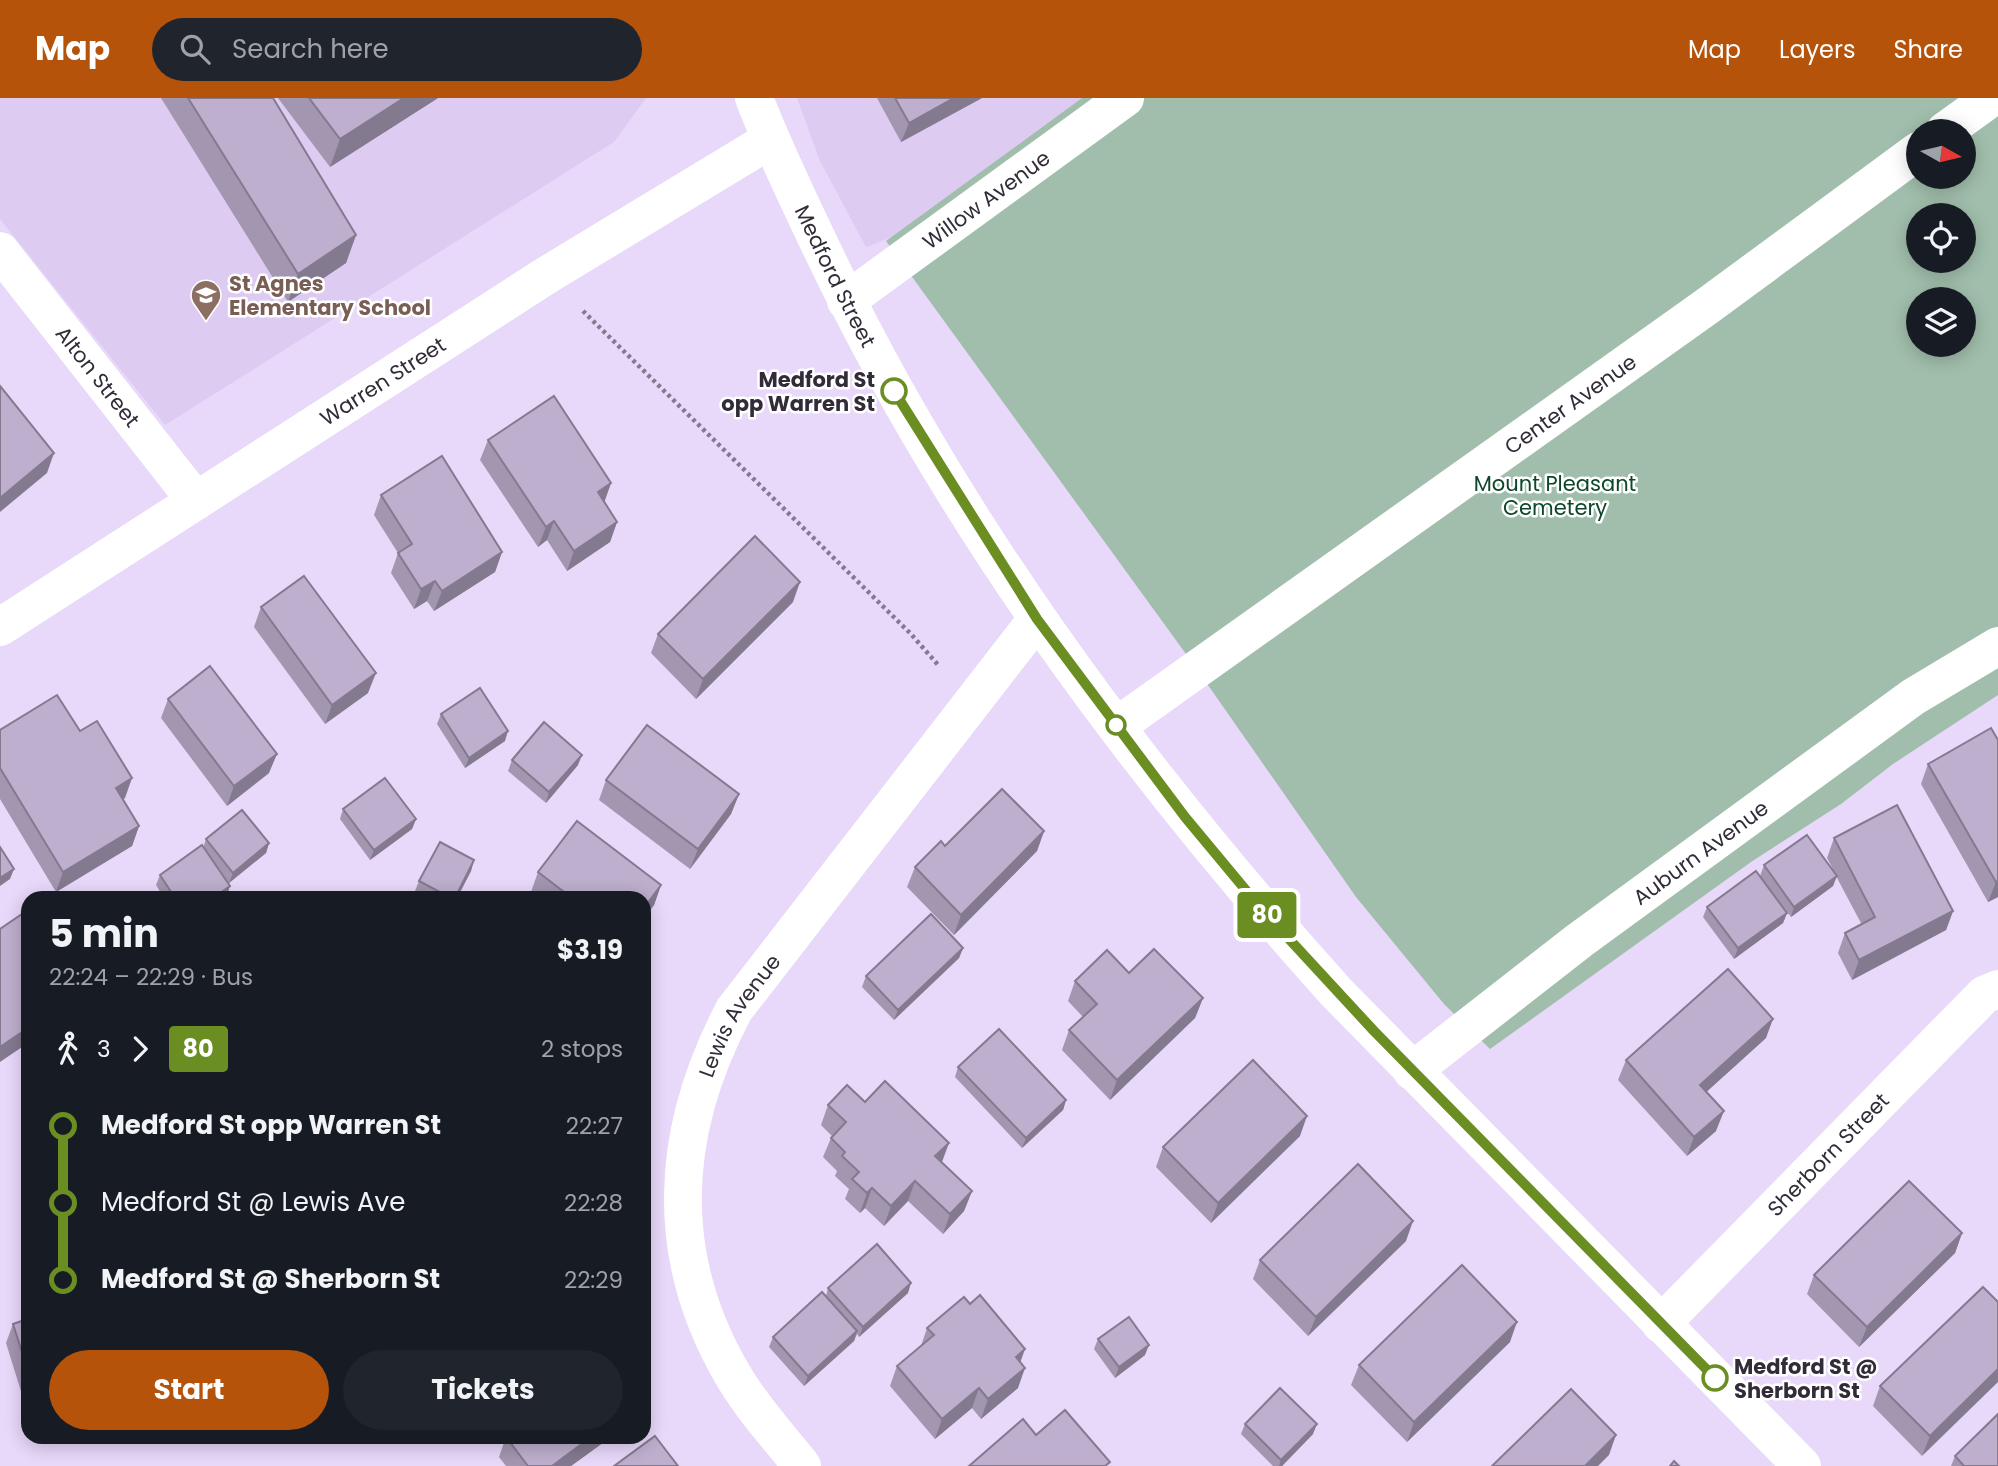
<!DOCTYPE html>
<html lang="en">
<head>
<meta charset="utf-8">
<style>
	body { margin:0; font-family:Poppins,sans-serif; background:#20242c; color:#f1f3f6; height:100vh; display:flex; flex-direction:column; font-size:26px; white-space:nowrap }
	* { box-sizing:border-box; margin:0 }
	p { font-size:23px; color:#9ea1a6 }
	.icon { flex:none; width:38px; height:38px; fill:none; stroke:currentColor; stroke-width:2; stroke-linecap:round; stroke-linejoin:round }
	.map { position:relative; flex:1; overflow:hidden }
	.side { position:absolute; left:21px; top:793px; width:630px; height:553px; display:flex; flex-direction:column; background:#171b24; border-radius:21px; box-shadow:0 4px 18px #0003 }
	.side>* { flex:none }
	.badge { padding:0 14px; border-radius:5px; font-size:24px; line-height:46px }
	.needle { width:46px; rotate:98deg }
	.controls { position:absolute; left:1906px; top:21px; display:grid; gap:14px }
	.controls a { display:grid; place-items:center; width:70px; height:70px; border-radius:50%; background:#171b24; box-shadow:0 4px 18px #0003; font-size:35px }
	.map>.badge { position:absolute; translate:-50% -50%; box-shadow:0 0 0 4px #fff }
	.legs { display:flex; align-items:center; gap:10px; height:77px; padding:0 28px; font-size:23px }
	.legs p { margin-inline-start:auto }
	.head { display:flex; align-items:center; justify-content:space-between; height:119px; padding:0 28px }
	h1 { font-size:38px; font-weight:700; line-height:52px }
	.button { display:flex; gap:14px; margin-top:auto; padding:14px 28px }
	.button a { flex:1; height:80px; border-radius:42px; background:#b45309; color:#fff; font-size:28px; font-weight:700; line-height:80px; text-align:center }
	.button a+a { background:#20242c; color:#f1f3f6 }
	ul { padding:0 28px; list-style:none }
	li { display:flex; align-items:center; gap:24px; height:77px; font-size:26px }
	li i { display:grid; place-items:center; width:10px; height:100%; margin:0 9px; background:currentColor }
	li i::after { content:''; width:18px; height:18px; margin:-9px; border:5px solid; border-radius:50%; background:#171b24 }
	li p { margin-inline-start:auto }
	li:first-child i { background:linear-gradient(#0000 50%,currentColor 0) }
	li:last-child i { background:linear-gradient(currentColor 50%,#0000 0) }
	header { display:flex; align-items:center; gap:42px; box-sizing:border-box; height:98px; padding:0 35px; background:#b45309; color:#fff }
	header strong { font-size:33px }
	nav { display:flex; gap:38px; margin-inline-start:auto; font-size:24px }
	.search { width:490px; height:63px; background:#20242c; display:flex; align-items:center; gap:18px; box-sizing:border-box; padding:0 24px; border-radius:38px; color:#9ea1a6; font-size:26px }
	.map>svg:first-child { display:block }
</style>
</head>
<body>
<header>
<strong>Map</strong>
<div class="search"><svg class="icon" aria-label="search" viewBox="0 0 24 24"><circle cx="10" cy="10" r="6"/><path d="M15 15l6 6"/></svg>Search here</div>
<nav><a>Map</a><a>Layers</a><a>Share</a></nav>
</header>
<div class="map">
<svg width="1998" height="1368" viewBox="0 0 1998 1368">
	<rect width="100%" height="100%" fill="#e8d8fa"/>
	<g fill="#ddcbf2">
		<polygon points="0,0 646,0 614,44 165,327 0,121"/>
		<polygon points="797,0 1082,0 892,139 866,149 820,63"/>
	</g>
	<path fill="#a1beac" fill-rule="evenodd" d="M1082 0H1998V597L1893 666 1841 706 1751 764 1490 951 1444 906 1356 799 1194 567 886 143ZM1918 33H1964V79H1918ZM1918 117H1964V163H1918ZM1918 201H1964V247H1918Z"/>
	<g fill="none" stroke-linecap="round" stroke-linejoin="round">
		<polyline stroke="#847a90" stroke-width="4.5" stroke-dasharray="3.5 3.5" stroke-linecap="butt" points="583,213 911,536 939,568"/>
		<g stroke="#fff" stroke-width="38">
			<polyline points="1945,33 1991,0"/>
			<path id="s1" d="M0 153 196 403"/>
			<path id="s2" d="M846 203 1125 0"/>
			<path id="s3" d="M1117 628 1706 209 1918 53"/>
			<path id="s4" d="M1412 973 1580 842 1913 599 1998 548"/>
			<path id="s5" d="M1661 1226 1984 897 1998 891"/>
			<path id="s6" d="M802 1368C779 1339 753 1311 734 1279 662 1158 670 1033 734 912L1037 521"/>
		</g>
		<g stroke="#fff" stroke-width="38">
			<path id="s7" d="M754 0C773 49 795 95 818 143 948 419 1132 667 1336 894L1802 1368"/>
			<path id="s8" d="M0 529 547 177 770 42"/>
		</g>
	</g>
	<g fill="#a396b0">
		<polygon points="161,0 273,0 356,137 346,165 288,204"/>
		<polygon points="278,0 438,0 330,69"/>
		<polygon points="877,0 982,0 901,44"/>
		<polygon points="488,342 611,385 604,404 617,424 610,444 567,473 547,442 538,449 480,362"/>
		<polygon points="381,397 502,454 495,474 434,513 427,503 414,511 391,475 398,455 374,417"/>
		<polygon points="793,504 696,601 651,555 658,536"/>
		<polygon points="261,509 368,595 325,626 254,529"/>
		<polygon points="168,601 269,675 227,708 161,620"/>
		<polygon points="441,616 505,643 465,670 437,626"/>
		<polygon points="1991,630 1998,799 1988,804 1921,686 1928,666"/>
		<polygon points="0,632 80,633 125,700 123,701 139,728 132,748 56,794 0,701"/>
		<polygon points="512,662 578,667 546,705 508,673"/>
		<polygon points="606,682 739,696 731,716 690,771 599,702"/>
		<polygon points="343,711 416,721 412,731 370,762 340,721"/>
		<polygon points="577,723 661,787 654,807 644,820 644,800 539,800 531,794 538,774"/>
		<polygon points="1044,733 1037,753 954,837 907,789 915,769 945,748"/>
		<polygon points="1834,740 1953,813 1946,832 1852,882 1838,855 1845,835 1862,827 1836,778 1833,788 1791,819 1760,778 1764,767 1835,775 1827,760"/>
		<polygon points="206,741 269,745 266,755 229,785 219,772 230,788 226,799 224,800 164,800 156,787 160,777 203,750"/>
		<polygon points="474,762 471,773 457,800 428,800 415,793 419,783"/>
		<polygon points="1707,809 1787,815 1783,825 1734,861 1703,819"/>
		<polygon points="963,850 959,860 894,922 862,889 866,878"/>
		<polygon points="1129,875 1203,900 1195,920 1110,1002 1062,952 1069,932 1083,919 1068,903 1075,883"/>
		<polygon points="1766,940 1706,994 1716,1033 1687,1058 1618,982 1626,962"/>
		<polygon points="958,969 1066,1002 1063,1012 1022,1050 955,979"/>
		<polygon points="865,1004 941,1065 972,1093 964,1113 943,1136 908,1103 884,1128 865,1110 860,1115 845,1101 849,1091 835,1078 837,1073 823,1059 831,1040 832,1038 821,1027 828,1007"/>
		<polygon points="1300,1038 1211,1125 1156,1069 1163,1049"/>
		<polygon points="28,1040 28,1074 22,1056"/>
		<polygon points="1962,1135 1955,1155 1859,1249 1807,1196 1814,1177"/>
		<polygon points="1406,1143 1308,1238 1253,1181 1260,1162"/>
		<polygon points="828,1190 908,1195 859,1239 857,1236 854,1243 804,1288 769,1249 773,1239 826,1198"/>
		<polygon points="1998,1204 1922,1358 1873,1308 1880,1288"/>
		<polygon points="28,1221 28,1316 6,1245 13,1226"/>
		<polygon points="927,1230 1020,1264 1018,1290 981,1321 972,1310 935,1341 890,1288 897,1268 921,1248"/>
		<polygon points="1098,1241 1145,1257 1115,1280 1094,1251"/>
		<polygon points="1510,1244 1407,1344 1351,1287 1359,1267"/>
		<polygon points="1245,1326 1313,1336 1282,1368 1273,1368 1241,1336"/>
		<polygon points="506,1339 611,1339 571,1368 506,1368 499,1359"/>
		<polygon points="1955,1358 1998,1368 1951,1368"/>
	</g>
	<g fill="#847a90">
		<polygon points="404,0 438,0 330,69 340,41"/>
		<polygon points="954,0 982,0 901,44 909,25"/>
		<polygon points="356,137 346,165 288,204 298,176"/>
		<polygon points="54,355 47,375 0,414 0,400"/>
		<polygon points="611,385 604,405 598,394"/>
		<polygon points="554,423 547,442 538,449 546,429"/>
		<polygon points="617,424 610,444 567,473 574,453"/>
		<polygon points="502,454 495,474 434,513 442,493"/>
		<polygon points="435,483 427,503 414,511 421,491"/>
		<polygon points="800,484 793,504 696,601 703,581"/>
		<polygon points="376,575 368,595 325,626 332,607"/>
		<polygon points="508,633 505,643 465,670 469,660"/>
		<polygon points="277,656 269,675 227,708 234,688"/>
		<polygon points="582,657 578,667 546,705 549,694"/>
		<polygon points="132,680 125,700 109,710 116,690"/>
		<polygon points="739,696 731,716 690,771 698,751"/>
		<polygon points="416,721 412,731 370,762 374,752"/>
		<polygon points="139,728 132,748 56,794 63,774"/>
		<polygon points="1044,733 1037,753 954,837 961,817"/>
		<polygon points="269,745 266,755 229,785 233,775"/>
		<polygon points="474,762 471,773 457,800 455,800"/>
		<polygon points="14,771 10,781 0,788 0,780"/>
		<polygon points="1837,778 1833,788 1791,819 1794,809"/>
		<polygon points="1998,783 1998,799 1988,804 1996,784"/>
		<polygon points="661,787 654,807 644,820 644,810"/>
		<polygon points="230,788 226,799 224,800 213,800"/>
		<polygon points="1953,813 1946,832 1852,882 1859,862"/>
		<polygon points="1787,815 1783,825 1734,861 1738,850"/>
		<polygon points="963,850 959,860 894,922 898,912"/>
		<polygon points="1203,900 1195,920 1110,1002 1117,982"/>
		<polygon points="1773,921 1766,940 1692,1007 1700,987"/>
		<polygon points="28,930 28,945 0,964 0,949"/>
		<polygon points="1066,1002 1063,1012 1022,1050 1026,1040"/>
		<polygon points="1724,1013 1716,1033 1687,1058 1694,1039"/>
		<polygon points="1307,1018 1300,1038 1211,1125 1218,1105"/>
		<polygon points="949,1045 942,1064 935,1058"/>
		<polygon points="915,1083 908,1103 884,1128 891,1108"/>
		<polygon points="872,1090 865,1110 860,1115 867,1095"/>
		<polygon points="972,1093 964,1113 943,1136 950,1116"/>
		<polygon points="1413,1123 1406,1143 1308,1238 1316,1219"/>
		<polygon points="1962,1135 1955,1155 1859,1249 1867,1229"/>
		<polygon points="911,1185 908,1195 859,1239 863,1229"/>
		<polygon points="1517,1224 1510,1244 1407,1344 1414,1324"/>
		<polygon points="857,1233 854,1243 804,1288 808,1278"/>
		<polygon points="1149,1247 1145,1257 1115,1280 1119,1269"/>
		<polygon points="1025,1251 1018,1271 1016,1259"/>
		<polygon points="1025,1270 1018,1290 981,1321 988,1301"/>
		<polygon points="1998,1271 1998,1284 1922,1358 1930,1338"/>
		<polygon points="979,1290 972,1310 935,1341 942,1321"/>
		<polygon points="1317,1326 1313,1336 1282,1368 1279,1368 1281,1362"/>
		<polygon points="1616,1337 1609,1357 1598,1368 1585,1368"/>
		<polygon points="591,1339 611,1339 571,1368 552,1368"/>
	</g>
	<g fill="#bdafcd" stroke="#847a90" stroke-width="2">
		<polygon points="188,0 273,0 356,137 298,176"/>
		<polygon points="309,0 404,0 340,41"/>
		<polygon points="895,0 954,0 909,25"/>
		<polygon points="0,288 54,355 0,400"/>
		<polygon points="554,298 611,385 598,394 617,424 574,453 554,423 546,429 488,342"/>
		<polygon points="442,358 502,454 442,493 435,483 421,491 398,455 412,446 381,397"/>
		<polygon points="755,438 800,484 703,581 658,536"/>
		<polygon points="304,478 376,575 332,607 261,509"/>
		<polygon points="210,568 277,656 234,688 168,601"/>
		<polygon points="480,590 508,633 469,660 441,616"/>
		<polygon points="57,597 80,633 97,623 132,680 116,690 139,728 63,774 0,670 0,632"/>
		<polygon points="544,624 582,657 549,694 512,662"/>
		<polygon points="647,627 739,696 698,751 606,682"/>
		<polygon points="1991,630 1998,642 1998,783 1996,784 1928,666"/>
		<polygon points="385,680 416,721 374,752 343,711"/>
		<polygon points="1002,691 1044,733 961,817 915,769 941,743 945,748"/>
		<polygon points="1897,707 1953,813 1859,862 1845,835 1875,819 1834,740"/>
		<polygon points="242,712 269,745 233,775 206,741"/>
		<polygon points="577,723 661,787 644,810 644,800 572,800 538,774"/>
		<polygon points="1807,737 1837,778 1794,809 1764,767"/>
		<polygon points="440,744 474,762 455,800 451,800 419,783"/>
		<polygon points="202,747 230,788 213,800 175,800 160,777"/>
		<polygon points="0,749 14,771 0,780"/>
		<polygon points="1756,773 1787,815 1738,850 1707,809"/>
		<polygon points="28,812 28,930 0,949 0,831"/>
		<polygon points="931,816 963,850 898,912 866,878"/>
		<polygon points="1154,851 1203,900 1117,982 1069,932 1097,906 1075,883 1107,852 1129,875"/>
		<polygon points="1728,871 1773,921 1700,987 1724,1013 1694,1039 1626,962"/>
		<polygon points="999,931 1066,1002 1026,1040 958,969"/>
		<polygon points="1253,962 1307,1018 1218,1105 1163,1049"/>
		<polygon points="885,983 949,1045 935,1058 972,1093 950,1116 915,1083 891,1108 872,1090 867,1095 852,1081 859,1074 842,1058 845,1054 831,1040 846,1024 828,1007 847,987 865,1004"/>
		<polygon points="1358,1066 1413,1123 1316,1219 1260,1162"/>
		<polygon points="1909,1083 1962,1135 1867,1229 1814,1177"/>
		<polygon points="877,1146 911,1185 863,1229 828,1190"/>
		<polygon points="1462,1167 1517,1224 1414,1324 1359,1267"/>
		<polygon points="1983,1189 1998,1204 1998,1271 1930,1338 1880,1288"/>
		<polygon points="822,1194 857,1233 808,1278 773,1239"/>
		<polygon points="980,1197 1025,1251 1016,1259 1025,1270 988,1301 979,1290 942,1321 897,1268 934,1237 927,1230 964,1199 970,1206"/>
		<polygon points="1129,1219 1149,1247 1119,1269 1098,1241"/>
		<polygon points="28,1221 28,1273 13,1226"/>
		<polygon points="1280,1290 1317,1326 1281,1362 1245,1326"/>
		<polygon points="1571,1291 1616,1337 1585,1368 1492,1368"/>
		<polygon points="1065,1312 1110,1364 1105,1368 969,1368 1023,1321 1036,1337"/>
		<polygon points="1998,1316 1998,1368 1964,1368 1955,1358"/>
		<polygon points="655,1338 678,1368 614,1368"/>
		<polygon points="506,1339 591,1339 552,1368 528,1368"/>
		<polygon points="1674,1363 1679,1368 1670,1368"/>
	</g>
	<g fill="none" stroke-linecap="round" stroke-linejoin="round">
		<g stroke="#fff" stroke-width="16">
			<polyline id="line-1" points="894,293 1037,521 1185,719 1264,814 1374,933 1715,1280"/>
		</g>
		<use href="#line-1" stroke="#6b8e23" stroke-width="10"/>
	</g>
	<defs>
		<g id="school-pin" transform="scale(1.575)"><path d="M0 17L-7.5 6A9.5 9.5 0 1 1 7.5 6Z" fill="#8d6e63" stroke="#fff"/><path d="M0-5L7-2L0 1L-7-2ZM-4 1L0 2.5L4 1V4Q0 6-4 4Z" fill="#fff"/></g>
	</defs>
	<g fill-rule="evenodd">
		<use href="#school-pin" x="206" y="197"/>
	</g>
	<g fill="#fff" stroke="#6b8e23" stroke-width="3.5">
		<circle cx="894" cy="293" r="12"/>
		<circle cx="1116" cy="627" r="9"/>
		<circle cx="1715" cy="1280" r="12"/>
	</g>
	<g text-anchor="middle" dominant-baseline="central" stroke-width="5" stroke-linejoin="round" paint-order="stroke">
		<g font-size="21" fill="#322c39" stroke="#fff">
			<text stroke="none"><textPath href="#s2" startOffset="173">Willow Avenue</textPath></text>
			<text stroke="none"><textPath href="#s7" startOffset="196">Medford Street</textPath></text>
			<text stroke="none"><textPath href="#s1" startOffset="159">Alton Street</textPath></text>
			<text stroke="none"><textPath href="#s8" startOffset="455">Warren Street</textPath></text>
			<text stroke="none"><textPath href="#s3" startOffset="556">Center Avenue</textPath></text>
			<text stroke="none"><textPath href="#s4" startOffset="362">Auburn Avenue</textPath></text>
			<text stroke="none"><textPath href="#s6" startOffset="495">Lewis Avenue</textPath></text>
			<text stroke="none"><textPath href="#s5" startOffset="238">Sherborn Street</textPath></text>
		</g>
		<g font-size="21" font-weight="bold" fill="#785e54" stroke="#fff" text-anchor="start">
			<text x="229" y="185">St Agnes<tspan x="229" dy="24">Elementary School</tspan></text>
		</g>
		<g font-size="21" font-weight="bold" fill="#322c39" stroke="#fff" text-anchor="end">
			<text x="875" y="281">Medford St<tspan x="875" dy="24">opp Warren St</tspan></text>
			<text x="1734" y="1268" text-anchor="start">Medford St @<tspan x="1734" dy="24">Sherborn St</tspan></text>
		</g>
		<g font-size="21" fill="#0c462b" stroke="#fff">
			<text x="1555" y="385">Mount Pleasant<tspan x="1555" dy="24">Cemetery</tspan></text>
		</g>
	</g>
</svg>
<div class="controls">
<a><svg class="needle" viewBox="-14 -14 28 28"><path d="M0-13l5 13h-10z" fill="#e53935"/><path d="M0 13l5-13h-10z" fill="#9ea1a6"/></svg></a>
<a><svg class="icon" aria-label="locate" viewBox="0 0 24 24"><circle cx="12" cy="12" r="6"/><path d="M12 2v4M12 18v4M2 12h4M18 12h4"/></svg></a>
<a><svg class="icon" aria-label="layers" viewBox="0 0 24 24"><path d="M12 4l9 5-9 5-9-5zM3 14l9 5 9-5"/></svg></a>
</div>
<b class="badge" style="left:1267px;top:817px;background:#6b8e23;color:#fff">80</b>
<section class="side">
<div class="head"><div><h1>5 min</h1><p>22:24 – 22:29 · Bus</p></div><b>$3.19</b></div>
<div class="legs"><svg class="icon" aria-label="walk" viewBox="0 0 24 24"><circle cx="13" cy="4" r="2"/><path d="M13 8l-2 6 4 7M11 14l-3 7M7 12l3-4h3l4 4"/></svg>3<svg class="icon" aria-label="forward" viewBox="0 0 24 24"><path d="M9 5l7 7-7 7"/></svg><b class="badge" style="background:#6b8e23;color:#fff">80</b><p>2 stops</p></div>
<ul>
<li><i style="color:#6b8e23"></i><b>Medford St opp Warren St</b><p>22:27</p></li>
<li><i style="color:#6b8e23"></i><span>Medford St @ Lewis Ave</span><p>22:28</p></li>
<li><i style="color:#6b8e23"></i><b>Medford St @ Sherborn St</b><p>22:29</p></li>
</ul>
<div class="button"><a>Start</a><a>Tickets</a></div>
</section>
</div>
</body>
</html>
